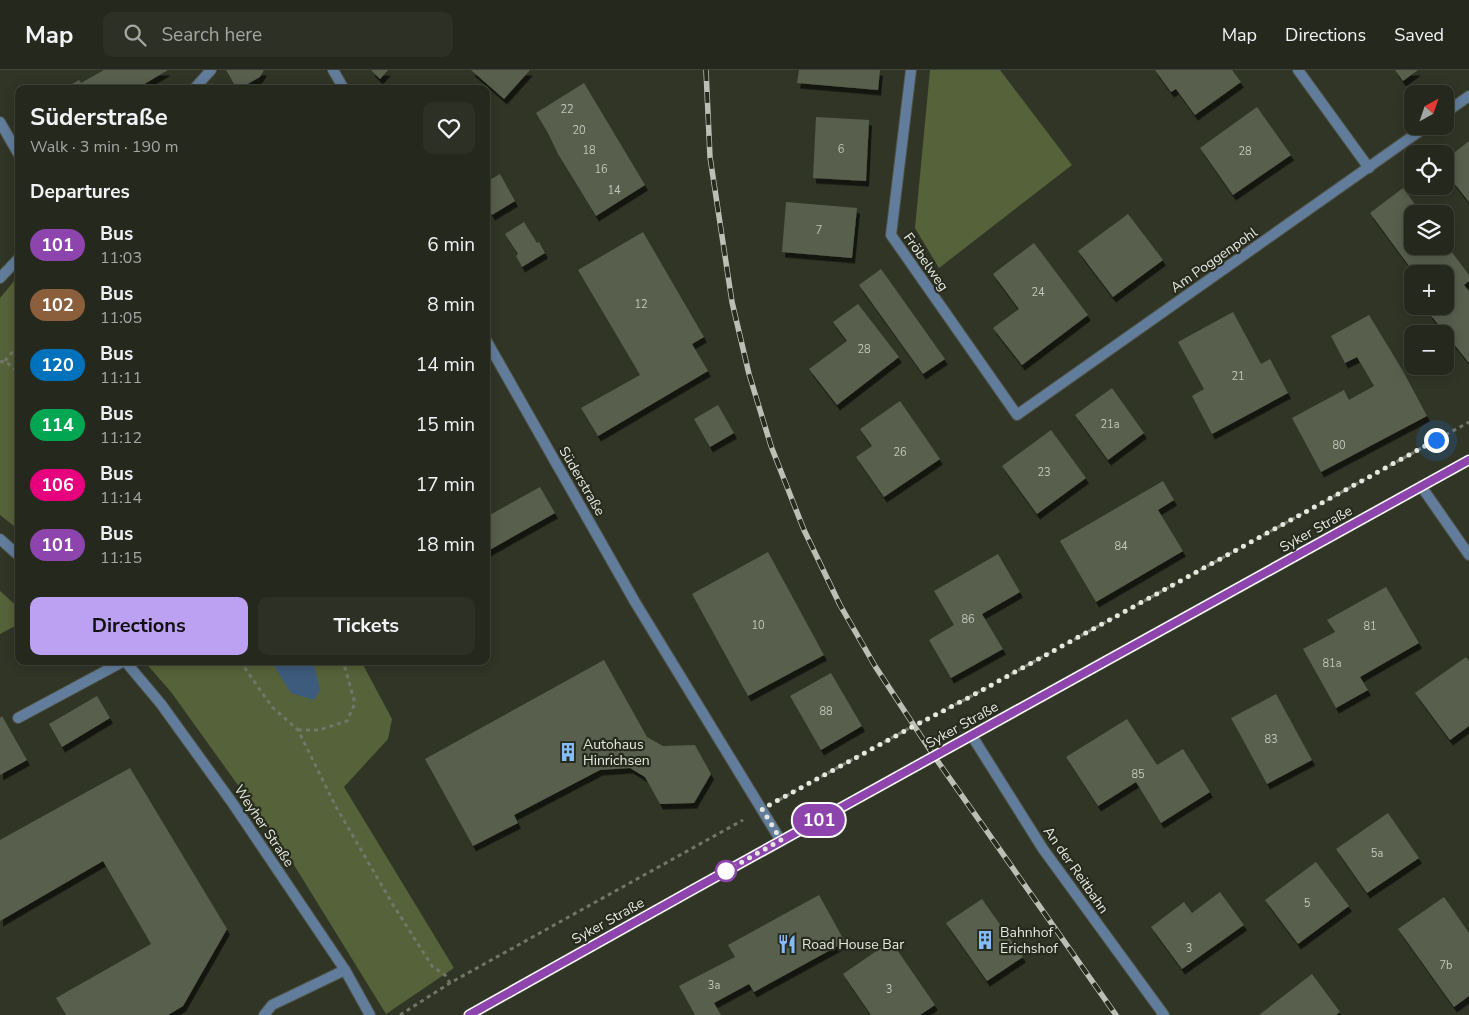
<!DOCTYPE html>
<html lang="en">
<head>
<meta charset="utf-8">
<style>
	body { margin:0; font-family:"Nunito Sans",sans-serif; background:#2d3025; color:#f1f3f6; height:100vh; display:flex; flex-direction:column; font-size:19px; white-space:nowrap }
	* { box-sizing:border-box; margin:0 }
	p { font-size:16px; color:#a3a6a3 }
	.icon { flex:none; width:28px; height:28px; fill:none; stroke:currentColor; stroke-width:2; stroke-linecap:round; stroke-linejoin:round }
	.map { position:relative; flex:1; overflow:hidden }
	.sheet { position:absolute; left:15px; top:15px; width:475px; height:580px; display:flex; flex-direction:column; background:#25281c; border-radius:10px; box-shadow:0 2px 12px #0003,0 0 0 1px #42443b }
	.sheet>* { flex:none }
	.badge { padding:0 10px; border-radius:16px; font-size:18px; line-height:32px }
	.needle { width:32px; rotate:40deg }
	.controls { position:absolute; left:1404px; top:15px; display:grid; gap:10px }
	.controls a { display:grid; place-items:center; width:50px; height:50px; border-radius:10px; background:#25281c; box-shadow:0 2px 12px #0003,0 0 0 1px #42443b; font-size:25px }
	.you { position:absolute; width:25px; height:25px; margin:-12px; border:4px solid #fff; border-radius:50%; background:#1a73e8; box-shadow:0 0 0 8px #1a73e833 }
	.map>.badge { position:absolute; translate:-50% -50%; box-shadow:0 0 0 2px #fff }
	h2 { padding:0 15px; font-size:19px; line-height:45px }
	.round { display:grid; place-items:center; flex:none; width:52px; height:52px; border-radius:10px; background:#2d3025 }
	.summary { display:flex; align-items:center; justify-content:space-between; height:85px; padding:0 15px }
	h1 { font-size:24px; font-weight:700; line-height:38px }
	.primary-button { display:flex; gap:10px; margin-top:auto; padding:10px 15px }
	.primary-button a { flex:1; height:58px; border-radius:10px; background:#bca0f2; color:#111; font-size:20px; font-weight:700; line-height:58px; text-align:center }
	.primary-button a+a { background:#2d3025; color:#f1f3f6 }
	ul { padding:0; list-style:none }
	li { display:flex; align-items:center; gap:15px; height:60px; padding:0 15px }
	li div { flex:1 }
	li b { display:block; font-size:19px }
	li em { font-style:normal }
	li .badge { min-width:55px; font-weight:700; text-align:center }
	header { display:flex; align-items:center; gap:30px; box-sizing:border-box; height:70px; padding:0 25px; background:#25281c; border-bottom:1px solid #42443b }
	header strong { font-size:24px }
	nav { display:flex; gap:28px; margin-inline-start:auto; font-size:18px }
	.search { width:350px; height:45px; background:#2d3025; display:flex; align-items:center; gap:12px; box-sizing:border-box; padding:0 18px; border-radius:10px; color:#a3a6a3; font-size:19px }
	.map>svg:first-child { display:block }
</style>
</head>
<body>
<header>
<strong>Map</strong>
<div class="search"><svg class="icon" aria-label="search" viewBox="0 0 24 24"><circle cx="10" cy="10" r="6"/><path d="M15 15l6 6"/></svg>Search here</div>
<nav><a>Map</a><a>Directions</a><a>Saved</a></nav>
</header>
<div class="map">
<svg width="1469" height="945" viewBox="0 0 1469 945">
	<defs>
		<filter id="shadow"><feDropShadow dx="3" dy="5.5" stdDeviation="0" flood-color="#0009"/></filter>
	</defs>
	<rect width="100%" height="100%" fill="#313526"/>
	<g fill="#566239">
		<polygon points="930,0 1000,0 1072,95 939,198 915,158"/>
		<polygon points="19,205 19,460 0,445 0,228"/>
		<polygon points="0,521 19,538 19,554 0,564"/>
		<polygon points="144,591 361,591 392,649 388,669 344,717 454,898 386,944 286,782 171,622"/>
	</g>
	<polygon fill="#3d5b7d" points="271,591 310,591 315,599 320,620 314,630 291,623"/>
	<g fill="#595f4e" filter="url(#shadow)">
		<polygon points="104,0 168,0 136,19 64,19 79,10 81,13"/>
		<polygon points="226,0 264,0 260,7 239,19 237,19"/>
		<polygon points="371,0 388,0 380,9"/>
		<polygon points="471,0 530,0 504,29"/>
		<polygon points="799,0 880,0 878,20 797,13"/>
		<polygon points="1155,0 1232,0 1241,12 1195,45 1176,19 1171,22"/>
		<polygon points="1395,0 1418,0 1403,11"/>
		<polygon points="212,13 216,19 207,19"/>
		<polygon points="584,13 645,115 596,146 558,84 549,65 536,43"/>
		<polygon points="1257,37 1291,85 1233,125 1200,78"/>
		<polygon points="816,47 869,50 866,111 813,108"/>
		<polygon points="1469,71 1469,132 1450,108 1445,112 1445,90"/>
		<polygon points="500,104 515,131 492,145 486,135 486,112"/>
		<polygon points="1403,118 1422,144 1412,144 1412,176 1445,176 1445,173 1469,205 1469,211 1464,215 1469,221 1469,293 1429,243 1437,236 1445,236 1445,204 1415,204 1370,143"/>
		<polygon points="786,132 857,138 852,188 782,182"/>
		<polygon points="1128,144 1163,190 1113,227 1078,181"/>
		<polygon points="524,152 537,173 539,172 545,183 522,197 516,186 518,184 505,164"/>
		<polygon points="643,162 704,267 692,274 708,301 598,366 581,338 640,305 578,200"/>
		<polygon points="1034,173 1088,245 1022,295 993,258 1019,239 993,204"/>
		<polygon points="881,199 945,289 923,304 859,215"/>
		<polygon points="858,234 899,287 837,335 809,299 847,271 833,252"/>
		<polygon points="1233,242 1261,294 1270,289 1288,323 1212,364 1192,326 1204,319 1178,272"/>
		<polygon points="1369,245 1403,301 1427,346 1321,402 1292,348 1344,320 1349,330 1374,316 1357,287 1345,293 1331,266"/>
		<polygon points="1112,318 1144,363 1108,390 1075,345"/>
		<polygon points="900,331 940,389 884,427 856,387 872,376 860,359"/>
		<polygon points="718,335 734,363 710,377 694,349"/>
		<polygon points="1051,360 1086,408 1037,444 1002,396"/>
		<polygon points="1163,411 1174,430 1158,440 1183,481 1096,532 1060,471"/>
		<polygon points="540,417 555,443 486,482 486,447"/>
		<polygon points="768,482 824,585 748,626 692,524"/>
		<polygon points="998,484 1020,522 982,544 1003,579 951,608 929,570 954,555 934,521"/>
		<polygon points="1386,517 1419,573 1360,607 1368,620 1336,638 1303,579 1335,562 1327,550"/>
		<polygon points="1466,587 1469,591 1469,656 1450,670 1415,623"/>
		<polygon points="604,590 647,667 663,676 695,675 711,704 694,733 660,734 645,707 630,698 600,700 514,745 518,753 473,776 425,689"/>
		<polygon points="831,603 862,656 821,680 790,626"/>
		<polygon points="1276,624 1312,690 1267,714 1231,648"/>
		<polygon points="97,626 110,648 62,677 49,654"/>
		<polygon points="2,646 27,690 0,705 0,648"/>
		<polygon points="1127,649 1157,695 1183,679 1210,722 1161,753 1136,712 1098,736 1066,687"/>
		<polygon points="130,698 227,859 183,936 168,945 66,945 56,928 151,874 103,791 0,851 0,770"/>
		<polygon points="1388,743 1419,788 1367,823 1336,779"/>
		<polygon points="1316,792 1349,836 1298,874 1265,830"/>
		<polygon points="1220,822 1244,855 1182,899 1151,857 1184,832 1192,843"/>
		<polygon points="819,825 845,872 754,922 749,914 714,933 721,945 695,945 679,916 735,887 728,875"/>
		<polygon points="1444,827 1469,863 1469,926 1454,937 1398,859"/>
		<polygon points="982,829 1023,887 987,911 946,853"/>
		<polygon points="891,871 935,935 920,945 871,945 843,904"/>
		<polygon points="1312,904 1340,942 1336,945 1259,945"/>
	</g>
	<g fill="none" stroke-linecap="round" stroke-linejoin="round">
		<g stroke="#4e5244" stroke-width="12">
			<polyline id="service" points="18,648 124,591"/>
		</g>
		<g stroke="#4e5244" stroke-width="12">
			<g id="minor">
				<polyline points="333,0 344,19"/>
				<polyline points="911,0 891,165 1017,345 1427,56"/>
				<polyline points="1298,0 1369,98"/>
				<polyline points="194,19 211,0"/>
				<polyline points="1445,43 1469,26"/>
				<polyline points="0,52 19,85"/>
				<polyline points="0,208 19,188"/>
				<polyline points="486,270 635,532 781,771"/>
				<polyline points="1421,416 1469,485"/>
				<polyline points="0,469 19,486"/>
				<polyline points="125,591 161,634 231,731 345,900 370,945"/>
				<polyline points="972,666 1043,779 1164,945"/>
				<polyline points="264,945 272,935 345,900"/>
			</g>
		</g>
		<g stroke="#4e5244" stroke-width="12">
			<polyline id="tertiary" points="469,945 694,819 1469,390"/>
		</g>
		<g stroke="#727669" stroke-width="3" stroke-dasharray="4 4" stroke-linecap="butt">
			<polyline points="5,291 19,274"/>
			<polyline points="0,292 5,291 17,301 19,308"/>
			<polyline points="240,591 272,637 298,660 335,735 392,833 432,896 445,905 450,913"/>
			<polyline points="298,660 319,660 347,651 355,633 343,591"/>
			<polyline points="779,730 913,656 966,629 1469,352"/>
			<polyline points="400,945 450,913 743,750"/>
		</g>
		<use href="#service" stroke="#627d9b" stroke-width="10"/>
		<use href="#minor" stroke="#627d9b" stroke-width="10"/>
		<use href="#tertiary" stroke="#627d9b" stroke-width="10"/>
		<g stroke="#bcbfb5" stroke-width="5.5">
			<polyline id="rail" points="706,0 710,87 732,232 749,304 771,376 804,460 840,535 875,596 934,686 1116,945"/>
		</g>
		<use href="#rail" stroke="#272b1d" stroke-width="4" stroke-dasharray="11" stroke-linecap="butt"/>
	</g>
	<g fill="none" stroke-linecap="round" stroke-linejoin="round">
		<g stroke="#fff" stroke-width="11">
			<polyline id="line" points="469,945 694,819 1469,390"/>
		</g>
		<use href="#line" stroke="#8e44ad" stroke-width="8"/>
		<polyline stroke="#e5e8df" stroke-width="5" stroke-dasharray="0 9" points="726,801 781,770 762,739 914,656 966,629 1436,370"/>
	</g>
	<defs>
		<g id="building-bare" transform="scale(1.5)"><path d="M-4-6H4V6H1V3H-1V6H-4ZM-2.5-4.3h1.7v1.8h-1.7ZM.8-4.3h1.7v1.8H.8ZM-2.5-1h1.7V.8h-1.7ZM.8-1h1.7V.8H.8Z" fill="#84bcfb" stroke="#272b1d" stroke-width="2.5" paint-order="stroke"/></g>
		<g id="restaurant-bare" transform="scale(1.5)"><path d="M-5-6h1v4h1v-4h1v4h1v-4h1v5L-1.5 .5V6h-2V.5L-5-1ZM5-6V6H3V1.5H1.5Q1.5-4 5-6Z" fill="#84bcfb" stroke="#272b1d" stroke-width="2.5" paint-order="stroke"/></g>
	</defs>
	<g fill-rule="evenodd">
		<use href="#building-bare" x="568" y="682"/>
		<use href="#building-bare" x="985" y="870"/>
		<use href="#restaurant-bare" x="787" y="874"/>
	</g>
	<circle fill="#fff" stroke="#8e44ad" stroke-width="2.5" cx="726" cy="801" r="10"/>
	<g text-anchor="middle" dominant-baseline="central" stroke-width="4.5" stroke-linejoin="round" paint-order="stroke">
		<g font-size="11" fill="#c2c6bb">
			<text x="567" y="39">22</text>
			<text x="579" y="60">20</text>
			<text x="841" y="79">6</text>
			<text x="589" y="80">18</text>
			<text x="1245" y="81">28</text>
			<text x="601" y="99">16</text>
			<text x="614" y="120">14</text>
			<text x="819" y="160">7</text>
			<text x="1038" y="222">24</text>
			<text x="641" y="234">12</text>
			<text x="864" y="279">28</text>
			<text x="1238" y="306">21</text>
			<text x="1110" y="354">21a</text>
			<text x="1339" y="375">80</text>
			<text x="900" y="382">26</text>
			<text x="1044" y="402">23</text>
			<text x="1121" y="476">84</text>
			<text x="968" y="549">86</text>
			<text x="758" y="555">10</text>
			<text x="1370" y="556">81</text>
			<text x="1332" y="593">81a</text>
			<text x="826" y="641">88</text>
			<text x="1271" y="669">83</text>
			<text x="1138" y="704">85</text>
			<text x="1377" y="783">5a</text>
			<text x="1307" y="833">5</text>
			<text x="1189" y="878">3</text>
			<text x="1446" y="895">7b</text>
			<text x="714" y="915">3a</text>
			<text x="889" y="919">3</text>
		</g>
		<g font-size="14" fill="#e5e8df" stroke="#272b1d">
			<text transform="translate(1214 190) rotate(-35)">Am Poggenpohl</text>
			<text transform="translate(926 192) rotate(55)">Fröbelweg</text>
			<text transform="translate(582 411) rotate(60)">Süderstraße</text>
			<text transform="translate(1316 459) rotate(-29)">Syker Straße</text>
			<text transform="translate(962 655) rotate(-29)">Syker Straße</text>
			<text transform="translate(264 756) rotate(56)">Weyher Straße</text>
			<text transform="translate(1076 800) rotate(55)">An der Reitbahn</text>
			<text transform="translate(608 851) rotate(-29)">Syker Straße</text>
		</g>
		<g font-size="14" fill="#e5e8df" stroke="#272b1d" text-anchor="start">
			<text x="583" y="674">Autohaus<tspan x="583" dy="16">Hinrichsen</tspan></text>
			<text x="1000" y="862">Bahnhof<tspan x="1000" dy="16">Erichshof</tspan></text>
			<text x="802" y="874">Road House Bar</text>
		</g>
	</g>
</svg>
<div class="controls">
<a><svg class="needle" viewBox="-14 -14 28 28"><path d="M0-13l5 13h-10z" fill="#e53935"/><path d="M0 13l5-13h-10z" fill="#a3a6a3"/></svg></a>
<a><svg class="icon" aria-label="locate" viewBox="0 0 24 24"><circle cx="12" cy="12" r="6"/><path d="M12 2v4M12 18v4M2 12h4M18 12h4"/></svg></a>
<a><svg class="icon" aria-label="layers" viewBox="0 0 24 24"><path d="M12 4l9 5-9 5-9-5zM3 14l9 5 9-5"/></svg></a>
<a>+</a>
<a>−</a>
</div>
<div class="you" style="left:1436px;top:370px"></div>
<b class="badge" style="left:819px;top:750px;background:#8e44ad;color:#fff">101</b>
<section class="sheet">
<div class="summary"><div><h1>Süderstraße</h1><p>Walk · 3 min · 190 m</p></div><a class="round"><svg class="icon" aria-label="heart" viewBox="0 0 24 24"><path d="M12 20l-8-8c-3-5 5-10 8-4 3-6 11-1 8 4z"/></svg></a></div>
<h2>Departures</h2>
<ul>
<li><span class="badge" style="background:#8e44ad;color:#fff">101</span><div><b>Bus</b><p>11:03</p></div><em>6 min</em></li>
<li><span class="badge" style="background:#8b5e3c;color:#fff">102</span><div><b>Bus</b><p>11:05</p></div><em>8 min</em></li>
<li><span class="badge" style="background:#0072bc;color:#fff">120</span><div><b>Bus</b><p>11:11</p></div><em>14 min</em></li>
<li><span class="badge" style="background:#00a651;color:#fff">114</span><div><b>Bus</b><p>11:12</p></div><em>15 min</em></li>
<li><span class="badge" style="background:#e6007e;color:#fff">106</span><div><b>Bus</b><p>11:14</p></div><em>17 min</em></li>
<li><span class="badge" style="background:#8e44ad;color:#fff">101</span><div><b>Bus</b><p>11:15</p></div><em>18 min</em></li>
</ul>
<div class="primary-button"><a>Directions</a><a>Tickets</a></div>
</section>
</div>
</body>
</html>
